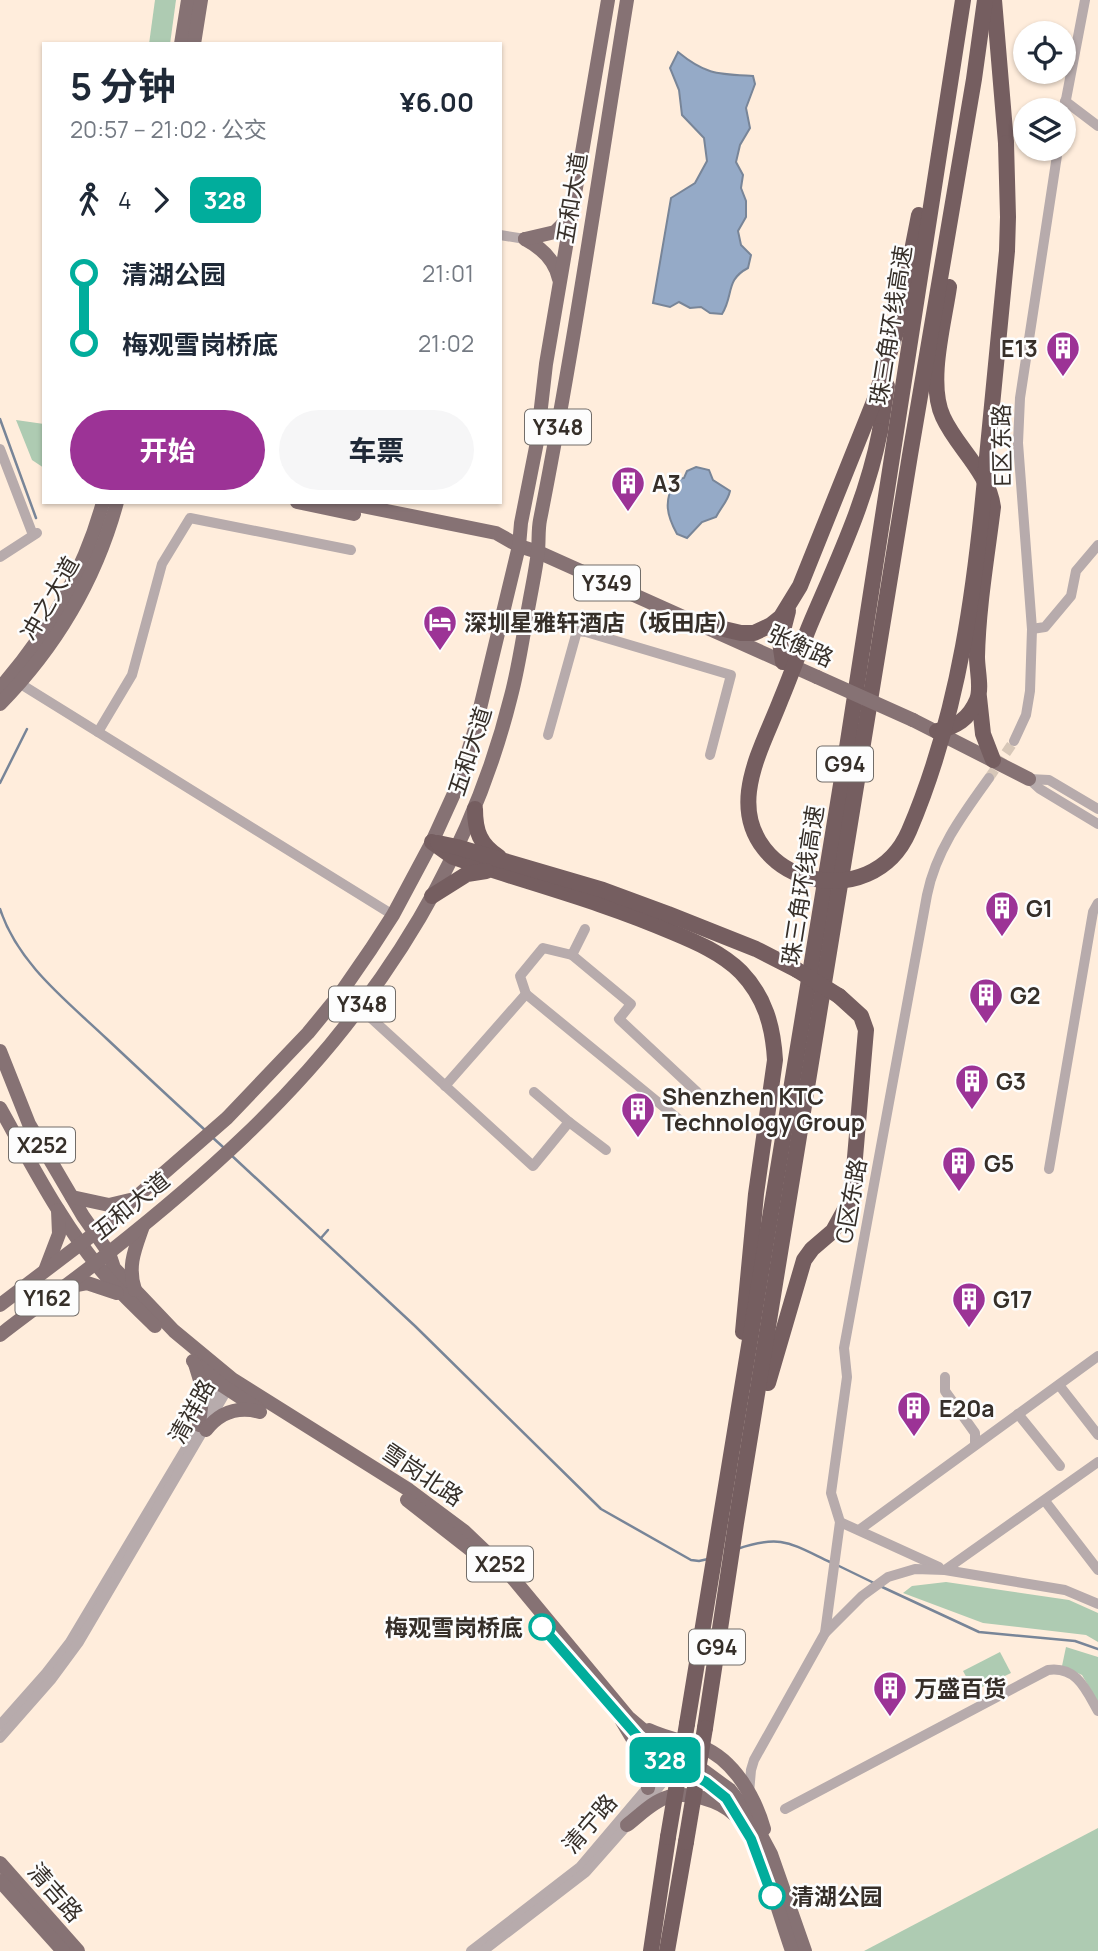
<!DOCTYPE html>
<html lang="zh">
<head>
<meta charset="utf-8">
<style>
	body { margin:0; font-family:Manrope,"Noto Sans SC",sans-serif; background:#f6f6f7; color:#1f2937; height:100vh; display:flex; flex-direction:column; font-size:26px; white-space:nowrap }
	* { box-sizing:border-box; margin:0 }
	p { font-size:23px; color:#747a83 }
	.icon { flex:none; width:38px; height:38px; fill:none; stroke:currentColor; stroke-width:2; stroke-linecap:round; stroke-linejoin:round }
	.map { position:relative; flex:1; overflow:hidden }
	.side { position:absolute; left:42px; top:42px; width:460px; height:462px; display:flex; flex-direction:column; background:#fff; border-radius:0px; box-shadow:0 2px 5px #0004 }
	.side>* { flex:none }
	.badge { padding:0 14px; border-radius:10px; font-size:24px; line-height:46px }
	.buttons { position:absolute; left:1013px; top:21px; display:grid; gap:14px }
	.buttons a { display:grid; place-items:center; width:63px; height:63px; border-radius:50%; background:#fff; box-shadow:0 2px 5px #0004; font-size:35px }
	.map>.badge { position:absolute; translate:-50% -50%; box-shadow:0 0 0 4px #fff }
	.legs { display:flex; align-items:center; gap:10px; height:77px; padding:0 28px; font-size:23px }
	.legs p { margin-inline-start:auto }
	.head { display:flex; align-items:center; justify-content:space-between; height:119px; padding:0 28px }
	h1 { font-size:38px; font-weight:700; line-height:52px }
	.button { display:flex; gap:14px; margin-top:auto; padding:14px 28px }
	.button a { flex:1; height:80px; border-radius:42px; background:#9c3396; color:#fff; font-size:28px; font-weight:700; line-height:80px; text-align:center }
	.button a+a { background:#f6f6f7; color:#1f2937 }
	ul { padding:0 28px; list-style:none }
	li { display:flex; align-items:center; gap:24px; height:70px; font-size:26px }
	li i { display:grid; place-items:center; width:10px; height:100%; margin:0 9px; background:currentColor }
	li i::after { content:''; width:18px; height:18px; margin:-9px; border:5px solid; border-radius:50%; background:#fff }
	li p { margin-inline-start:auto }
	li:first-child i { background:linear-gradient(#0000 50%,currentColor 0) }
	li:last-child i { background:linear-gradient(currentColor 50%,#0000 0) }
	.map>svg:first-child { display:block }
</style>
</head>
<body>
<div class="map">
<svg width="1098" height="1951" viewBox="0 0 1098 1951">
	<rect width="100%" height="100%" fill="#ffeddc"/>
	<g fill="#aecbb2">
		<polygon points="155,0 176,0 170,44 149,44"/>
		<polygon points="16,420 44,424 44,468 32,460"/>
		<polygon points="946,1582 1069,1600 1098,1613 1098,1642 1086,1635 983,1623 903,1593 912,1586"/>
		<polygon points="1066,1647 1098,1657 1098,1702 1082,1675 1062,1666"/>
		<polygon points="1000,1652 1011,1673 974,1691 963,1671"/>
		<polygon points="1098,1828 1098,1951 864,1951"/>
	</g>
	<g fill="#95aac7" stroke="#788598" stroke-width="2">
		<path d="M678 52C706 75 718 74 753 76L755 84 746 108 750 128 740 145 736 162 743 175 741 188 746 201V217L738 231 741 245 751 255 748 268C725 280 734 295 722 314L710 313 701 307 690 308 679 302 670 307 653 303 671 198 695 183 707 161 704 138 682 115 679 90 670 68Z"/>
		<path d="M696 467 709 470 713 480 730 491C728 501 721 507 716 517L702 522 687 538 677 534C666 514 664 501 675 480L684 478 687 471Z"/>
	</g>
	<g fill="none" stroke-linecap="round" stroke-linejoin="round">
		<g stroke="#788598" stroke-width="2.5">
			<polyline points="0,419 36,518"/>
			<polyline points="0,783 27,729"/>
			<path d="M0 909C18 964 67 1001 107 1039 140 1070 172 1100 205 1130"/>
			<polyline points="212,1137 223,1147"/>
			<polyline points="230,1154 415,1326 601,1509 691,1560 699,1561 708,1559"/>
			<polyline points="321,1238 328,1230"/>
			<path d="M737 1549C781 1534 790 1543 830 1562"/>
			<polyline points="839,1566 874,1583"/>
			<polyline points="880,1586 979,1632 1075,1641 1098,1649"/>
		</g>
		<polyline stroke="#d7c7b8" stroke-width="10" stroke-dasharray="10 5" stroke-linecap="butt" points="989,778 1014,741"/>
		<g stroke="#b7abac" stroke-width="10">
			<polyline points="1065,101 1098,126"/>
			<polyline points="1064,110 1085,0"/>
			<polyline points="500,235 525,239"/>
			<polyline points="0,449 33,535"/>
			<polyline points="0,557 37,533"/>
			<polyline points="1032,629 1045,627 1071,596 1076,571 1098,545"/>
			<polyline points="19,683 393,915"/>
			<polyline points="98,732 132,675 162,564 190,518 351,550"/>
			<polyline points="548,735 577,631 586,632 731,675 710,755"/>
			<polyline points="1014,741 1026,715 1030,691 1032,629 1018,443 1020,398 1058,149"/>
			<polyline points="1029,779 1040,789 1098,824"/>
			<polyline points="1029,779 1049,780 1098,809"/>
			<polyline points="572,955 631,1004 619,1019 697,1092"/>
			<polyline points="526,994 520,976 543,948 572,955 585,929"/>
			<polyline points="360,1008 533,1166 569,1122 534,1092"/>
			<polyline points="445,1086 526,994 687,1126"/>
			<polyline points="569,1122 606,1150"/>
			<polyline points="1049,1169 1093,912 1098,903"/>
			<polyline points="945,1377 945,1391 975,1433 975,1445"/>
			<polyline points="1059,1385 1098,1435"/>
			<polyline points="1018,1414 1060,1466"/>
			<polyline points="1045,1501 1098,1570"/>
			<polyline points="840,1522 939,1567"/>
			<polyline points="859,1530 1098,1356"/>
			<polyline points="945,1570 1098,1462"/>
			<path d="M825 1633 840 1522 831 1493 847 1377 844 1348 927 895C936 850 963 814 989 778"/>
			<polyline points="0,1725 46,1673 70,1642 223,1386 227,1383"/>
			<polyline points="0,1738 51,1680 79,1642 230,1385"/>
			<polyline points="749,1793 751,1770 754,1760 825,1633 862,1596 888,1577 915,1569 945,1570 1065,1590 1098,1604"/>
			<polyline points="641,1809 676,1766 678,1760"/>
			<path d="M785 1809 1048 1670C1077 1666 1086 1690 1098 1711"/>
			<polyline points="471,1951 580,1867 669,1762 678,1758"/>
			<polyline points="483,1951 586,1872 631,1821"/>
		</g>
		<g stroke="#867274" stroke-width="14">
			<polyline points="181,44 188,0"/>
			<polyline points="194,44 201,0"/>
			<path d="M525 239C542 248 555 260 559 279"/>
			<polyline points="525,239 555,232 571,216"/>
			<polyline points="297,502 354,514"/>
			<polyline points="342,502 496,533 519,546 538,552 817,677"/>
			<path d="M0 688C48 633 84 572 103 502"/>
			<path d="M0 704C55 648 96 579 117 502"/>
			<polyline points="913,720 1029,779"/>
			<polyline points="0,1051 29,1124 83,1216 109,1253 114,1268 174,1331 232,1379 409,1490 464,1531 511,1576 628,1717 669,1752 704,1771 730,1790 750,1815 771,1854 805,1951"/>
			<path d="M0 1108C32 1165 63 1226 106 1276 121 1294 138 1309 155 1326"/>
			<polyline points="72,1197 109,1205 130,1200"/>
			<polyline points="46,1268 59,1234 58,1210"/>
			<polyline points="66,1287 87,1283 117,1293"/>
			<path d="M135 1290C127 1266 135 1249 143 1226"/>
			<polyline points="0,1305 95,1233 227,1118 308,1033 340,994 371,949 393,915 432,842 457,787 475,729 519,546 521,523 537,442 546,364 608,0"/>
			<path d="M0 1335C37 1306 75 1280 111 1251 202 1179 291 1100 360 1007 430 914 483 809 511 696 519 666 523 635 529 604 532 587 536 569 538 551 539 540 538 530 540 520 574 348 599 173 627 0"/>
			<polyline points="193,1361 223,1386 258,1409"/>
			<polyline points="195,1364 203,1390 199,1425"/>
			<path d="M206 1430C220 1412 238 1406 260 1412"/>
			<polyline points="407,1500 476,1554"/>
			<polyline points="622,1721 648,1765 650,1773 648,1788"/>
			<path d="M649 1730C666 1738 684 1741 702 1747 734 1760 755 1797 764 1829"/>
			<path d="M729 1802C761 1843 775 1902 792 1951"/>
			<path d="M627 1825C639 1816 653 1801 668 1797 688 1791 720 1800 735 1815"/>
			<polyline points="0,1863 78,1951"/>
			<polyline points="0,1881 63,1951"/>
		</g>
		<g stroke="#755e60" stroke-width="16">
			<polyline points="994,0 1006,143"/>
			<polyline points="880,431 887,386"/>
			<polyline points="694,622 741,633 754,633 771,625 781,617 800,586 875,399 896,332 919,215"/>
			<polyline points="783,662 780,642 788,611"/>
			<polyline points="979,697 983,734 993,760"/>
			<path d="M937 731C956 727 969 719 977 700 982 688 977 670 977 657 978 607 987 556 993 507 988 471 957 448 943 417 927 383 944 323 949 287"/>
			<path d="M475 809C475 831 480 845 499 857"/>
			<path d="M432 842 453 857C526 882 601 901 672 932 696 942 722 953 741 972 765 997 773 1026 775 1060L756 1194 743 1332"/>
			<polyline points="438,843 457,847 603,890 668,914 756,949 797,970"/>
			<polyline points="432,896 467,874 486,871"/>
			<polyline points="768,1383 804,1260 812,1249 833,1231 849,1202 854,1169 866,1030 861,1016 839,996"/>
			<polyline points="687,1724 846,754 963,0"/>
			<polyline points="705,1728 736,1523 910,455 974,79 985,0"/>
			<polyline points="651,1951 668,1837"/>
			<polyline points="667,1951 686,1842"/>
		</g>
		<polyline stroke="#867274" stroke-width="14" points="817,677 913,720"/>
		<g stroke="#755e60" stroke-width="16">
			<path d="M880 431C867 498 839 557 812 620 801 646 792 673 781 699 770 728 753 759 749 791 738 884 872 917 909 831 960 712 976 583 987 457 994 388 1000 319 1007 251L1008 217 1006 143"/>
			<polyline points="797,970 839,996"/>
			<polyline points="668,1837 687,1724"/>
			<polyline points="686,1842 705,1728"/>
		</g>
	</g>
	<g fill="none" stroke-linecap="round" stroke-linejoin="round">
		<g stroke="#fff" stroke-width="16">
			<polyline id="line-1" points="542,1627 638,1737 662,1758 706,1782 726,1798 751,1839 772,1896"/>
		</g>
		<use href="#line-1" stroke="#01ad9c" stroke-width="10"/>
	</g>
	<defs>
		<g id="building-pin" transform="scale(1.75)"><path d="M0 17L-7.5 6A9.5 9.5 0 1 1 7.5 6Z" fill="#9c3396" stroke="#fdfdfd"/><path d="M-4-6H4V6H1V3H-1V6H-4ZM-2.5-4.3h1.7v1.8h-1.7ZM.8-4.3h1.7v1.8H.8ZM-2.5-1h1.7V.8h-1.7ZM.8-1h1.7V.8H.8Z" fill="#fff"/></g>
		<g id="hotel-pin" transform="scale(1.75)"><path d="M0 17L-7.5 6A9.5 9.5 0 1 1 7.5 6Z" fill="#9c3396" stroke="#fdfdfd"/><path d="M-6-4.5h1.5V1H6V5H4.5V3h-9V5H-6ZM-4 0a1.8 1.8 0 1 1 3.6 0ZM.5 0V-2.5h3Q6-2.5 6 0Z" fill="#fff"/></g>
	</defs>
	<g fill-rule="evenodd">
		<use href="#building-pin" x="1063" y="348"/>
		<use href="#building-pin" x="628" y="483"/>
		<use href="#hotel-pin" x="440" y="622"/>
		<use href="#building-pin" x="1002" y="908"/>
		<use href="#building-pin" x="986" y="995"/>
		<use href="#building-pin" x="972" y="1081"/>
		<use href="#building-pin" x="638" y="1109"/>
		<use href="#building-pin" x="959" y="1163"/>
		<use href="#building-pin" x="969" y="1299"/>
		<use href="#building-pin" x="914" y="1408"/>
		<use href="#building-pin" x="890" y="1688"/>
	</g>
	<g fill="#fff" stroke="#01ad9c" stroke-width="3.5">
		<circle cx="542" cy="1627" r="12"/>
		<circle cx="772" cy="1896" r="12"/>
	</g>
	<g text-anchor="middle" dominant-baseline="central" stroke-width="5" stroke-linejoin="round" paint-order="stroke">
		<g fill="#fdfdfd" stroke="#726d69" stroke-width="2">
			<rect x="525" y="409.5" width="66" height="35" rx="5"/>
			<rect x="574" y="565.5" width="66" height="35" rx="5"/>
			<rect x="817" y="746.5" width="56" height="35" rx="5"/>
			<rect x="329" y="986.5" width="66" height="35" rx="5"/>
			<rect x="9" y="1127.5" width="66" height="35" rx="5"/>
			<rect x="15.5" y="1280.5" width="63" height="35" rx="5"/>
			<rect x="467" y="1546.5" width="66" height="35" rx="5"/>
			<rect x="689" y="1629.5" width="56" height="35" rx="5"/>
		</g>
		<g font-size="21" font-weight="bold" fill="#362f29">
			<text x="558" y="427">Y348</text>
			<text x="607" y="583">Y349</text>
			<text x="845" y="764">G94</text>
			<text x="362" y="1004">Y348</text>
			<text x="42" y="1145">X252</text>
			<text x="47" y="1298">Y162</text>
			<text x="500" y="1564">X252</text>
			<text x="717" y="1647">G94</text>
		</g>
		<g font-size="23" fill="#362f29" stroke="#fdfdfd">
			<text transform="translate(571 198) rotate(-81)">五和大道</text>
			<text transform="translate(890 325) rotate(-81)">珠三角环线高速</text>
			<text transform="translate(1001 445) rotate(-91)">E区东路</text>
			<text transform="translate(49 598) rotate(-60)">冲之大道</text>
			<text transform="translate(801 645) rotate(24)">张衡路</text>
			<text transform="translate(469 751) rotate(-72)">五和大道</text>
			<text transform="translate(802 885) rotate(-81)">珠三角环线高速</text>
			<text transform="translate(850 1201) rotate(-80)">G区东路</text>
			<text transform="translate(130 1205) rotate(-39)">五和大道</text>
			<text transform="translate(191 1411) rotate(-61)">清祥路</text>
			<text transform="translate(423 1474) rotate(34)">雪岗北路</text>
			<text transform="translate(589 1823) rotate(-49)">清宁路</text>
			<text transform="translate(56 1892) rotate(49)">清吉路</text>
		</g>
		<g font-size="23" font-weight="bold" fill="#362f29" stroke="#fdfdfd" text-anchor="start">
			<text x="1038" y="348" text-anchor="end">E13</text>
			<text x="652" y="483">A3</text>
			<text x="464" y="622">深圳星雅轩酒店（坂田店）</text>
			<text x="1026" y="908">G1</text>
			<text x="1010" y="995">G2</text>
			<text x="996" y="1081">G3</text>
			<text x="662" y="1096">Shenzhen KTC<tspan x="662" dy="26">Technology Group</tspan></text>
			<text x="984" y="1163">G5</text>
			<text x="993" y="1299">G17</text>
			<text x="939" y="1408">E20a</text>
			<text x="914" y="1688">万盛百货</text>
		</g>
		<g font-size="23" font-weight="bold" fill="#362f29" stroke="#fdfdfd" text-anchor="end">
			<text x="523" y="1627">梅观雪岗桥底</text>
			<text x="791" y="1896" text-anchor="start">清湖公园</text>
		</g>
	</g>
</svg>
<div class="buttons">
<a><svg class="icon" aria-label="locate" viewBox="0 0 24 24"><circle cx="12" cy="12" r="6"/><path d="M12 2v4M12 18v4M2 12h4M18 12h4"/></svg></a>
<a><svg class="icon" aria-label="layers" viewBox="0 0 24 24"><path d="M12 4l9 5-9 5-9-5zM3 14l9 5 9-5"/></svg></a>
</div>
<b class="badge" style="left:665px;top:1760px;background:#01ad9c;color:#fff">328</b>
<section class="side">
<div class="head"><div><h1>5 分钟</h1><p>20:57 – 21:02 · 公交</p></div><b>¥6.00</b></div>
<div class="legs"><svg class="icon" aria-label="walk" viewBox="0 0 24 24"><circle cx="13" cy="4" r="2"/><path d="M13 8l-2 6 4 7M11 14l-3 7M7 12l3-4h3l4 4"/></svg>4<svg class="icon" aria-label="forward" viewBox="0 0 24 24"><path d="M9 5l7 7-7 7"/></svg><b class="badge" style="background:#01ad9c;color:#fff">328</b></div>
<ul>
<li><i style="color:#01ad9c"></i><b>清湖公园</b><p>21:01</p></li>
<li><i style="color:#01ad9c"></i><b>梅观雪岗桥底</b><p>21:02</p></li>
</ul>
<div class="button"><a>开始</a><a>车票</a></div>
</section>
</div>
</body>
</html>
